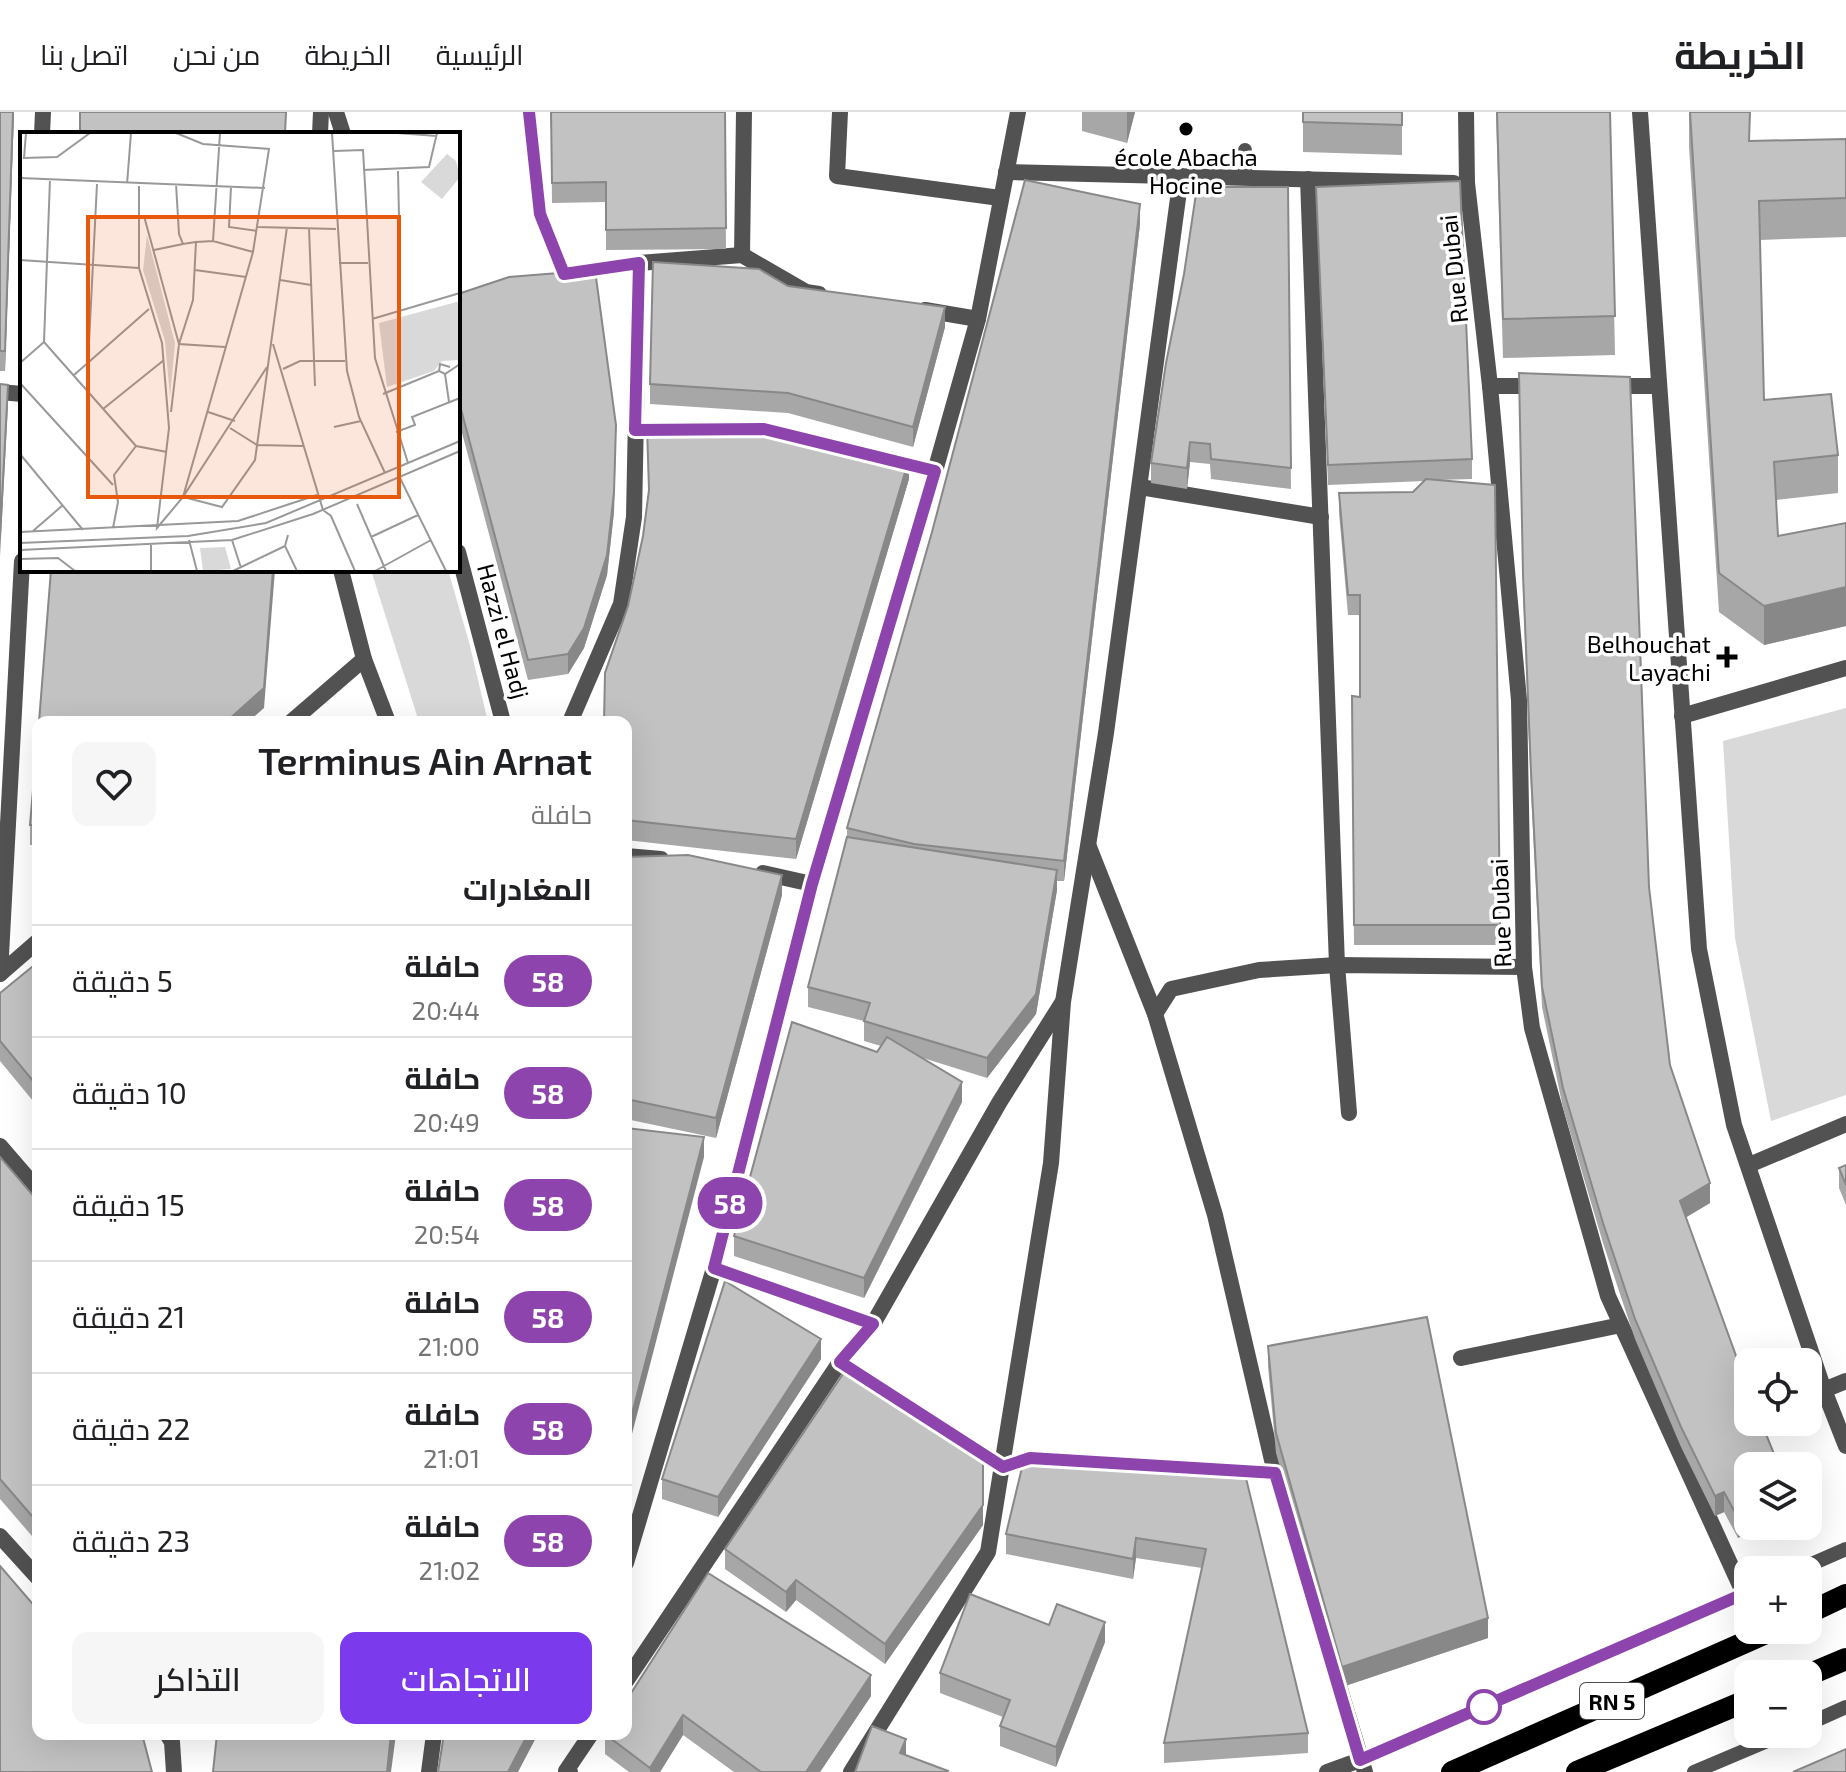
<!DOCTYPE html>
<html lang="ar">
<head>
<meta charset="utf-8">
<style>
	body { margin:0; font-family:"Exo 2",Cairo,sans-serif; background:#f6f6f6; color:#202124; direction:rtl; height:100vh; display:flex; flex-direction:column; font-size:30px; white-space:nowrap }
	* { box-sizing:border-box; margin:0 }
	p { font-size:26px; color:#757577 }
	.icon { flex:none; width:44px; height:44px; fill:none; stroke:currentColor; stroke-width:2; stroke-linecap:round; stroke-linejoin:round }
	.map { position:relative; flex:1; overflow:hidden; direction:ltr }
	.details { position:absolute; left:32px; top:604px; width:600px; height:1024px; display:flex; flex-direction:column; background:#fff; border-radius:16px; box-shadow:0 8px 32px #0002; direction:rtl }
	.details>* { flex:none }
	.badge { padding:0 16px; border-radius:26px; font-size:28px; line-height:52px }
	.controls { position:absolute; left:1734px; top:1236px; display:grid; gap:16px }
	.controls a { display:grid; place-items:center; width:88px; height:88px; border-radius:16px; background:#fff; box-shadow:0 8px 32px #0002; font-size:40px }
	.map>.badge { position:absolute; translate:-50% -50%; box-shadow:0 0 0 4px #fff }
	h2 { padding:0 40px; font-size:30px; line-height:72px }
	.round { display:grid; place-items:center; flex:none; width:84px; height:84px; border-radius:16px; background:#f6f6f6 }
	.overview { display:flex; align-items:center; justify-content:space-between; height:136px; padding:0 40px }
	h1 { font-size:38px; font-weight:600; line-height:60px }
	.action { display:flex; gap:16px; margin-top:auto; padding:16px 40px }
	.action a { flex:1; height:92px; border-radius:16px; background:#7c3aed; color:#fff; font-size:32px; font-weight:600; line-height:92px; text-align:center }
	.action a+a { background:#f6f6f6; color:#202124 }
	ul { padding:0; list-style:none }
	li { display:flex; align-items:center; gap:24px; height:112px; padding:0 40px; border-top:2px solid #e0e0e0 }
	li div { flex:1 }
	li b { display:block; font-size:30px }
	li em { font-style:normal }
	li .badge { min-width:88px; font-weight:700; text-align:center }
	header { display:flex; align-items:center; gap:48px; box-sizing:border-box; height:112px; padding:0 40px; background:#fff; border-bottom:2px solid #e0e0e0 }
	header strong { font-size:38px }
	nav { display:flex; gap:44px; margin-inline-start:auto; font-size:28px }
	.map>svg:first-child { display:block }
</style>
</head>
<body>
<header>
<strong>الخريطة</strong>
<nav><a>الرئيسية</a><a>الخريطة</a><a>من نحن</a><a>اتصل بنا</a></nav>
</header>
<div class="map">
<svg width="1846" height="1660" viewBox="0 0 1846 1660">
	<rect width="100%" height="100%" fill="#fff"/>
	<g fill="#d9d9d9">
		<polygon points="371,458 448,458 469,530 488,610 419,610"/>
		<polygon points="1846,596 1846,983 1771,1009 1735,826 1723,629"/>
	</g>
	<g fill="none" stroke-linecap="round" stroke-linejoin="round">
		<g stroke="#525252" stroke-width="14">
			<polyline points="1245,38 1245,65"/>
			<polyline points="1798,1458 1846,1437"/>
			<polyline points="1808,1612 1846,1595"/>
			<polyline points="1360,1648 1748,1480"/>
			<polyline points="1694,1660 1784,1622"/>
		</g>
		<g stroke="#525252" stroke-width="16">
			<polyline points="336,0 343,22"/>
			<polyline points="529,0 540,102 564,162 639,151 634,405 621,492 570,610"/>
			<polyline points="840,0 837,64 1000,86"/>
			<polyline points="1466,0 1467,71 1490,274 1519,588 1524,855 1532,916 1608,1184 1748,1491"/>
			<polyline points="1640,0 1699,837 1734,1013 1824,1278 1846,1334"/>
			<polyline points="42,22 43,0"/>
			<polyline points="320,22 321,0"/>
			<polyline points="1006,60 1454,71"/>
			<polyline points="1308,67 1337,853 1349,1001"/>
			<polyline points="742,143 744,0"/>
			<polyline points="639,151 742,143 806,180 819,182"/>
			<polyline points="925,198 978,207"/>
			<polyline points="1490,274 1541,274"/>
			<polyline points="1612,274 1659,274"/>
			<polyline points="0,280 22,282"/>
			<polyline points="889,347 935,359"/>
			<polyline points="1140,375 1321,405"/>
			<polyline points="458,440 503,610"/>
			<polyline points="341,458 364,547 388,610"/>
			<polyline points="1682,604 1846,556"/>
			<polyline points="291,610 364,547"/>
			<polyline points="1089,735 1155,902 1215,1103 1275,1361 1365,1660"/>
			<polyline points="626,744 661,747"/>
			<polyline points="763,761 812,772"/>
			<polyline points="0,862 22,449"/>
			<polyline points="0,862 38,829"/>
			<polyline points="1155,902 1171,877 1259,858 1337,853 1524,855"/>
			<polyline points="0,1034 38,1078"/>
			<polyline points="1749,1053 1846,1012"/>
			<polyline points="714,1156 873,1212"/>
			<polyline points="1461,1246 1621,1213"/>
			<polyline points="840,1250 1003,1355 1030,1346 1042,1347"/>
			<polyline points="1824,1278 1846,1269"/>
			<polyline points="1225,1358 1275,1361"/>
			<polyline points="0,1424 38,1466"/>
			<polyline points="626,1451 714,1156 812,772 935,359 978,207 1018,0"/>
			<polyline points="626,1569 840,1250 873,1212 999,991 1062,891"/>
			<polyline points="167,1622 172,1630 174,1660"/>
			<polyline points="429,1660 434,1622"/>
			<polyline points="570,1660 566,1659 591,1622"/>
			<polyline points="851,1660 988,1440 1051,1051 1063,890 1106,621 1181,64"/>
			<polyline points="1327,1660 1360,1648"/>
		</g>
		<g stroke="#000" stroke-width="22">
			<polyline points="1808,1501 1846,1483"/>
			<polyline points="1808,1563 1846,1547"/>
			<polyline points="1452,1660 1773,1518"/>
			<polyline points="1577,1660 1748,1588"/>
		</g>
	</g>
	<g fill="#a7a7a7">
		<polygon points="0,0 14,0 5,259 0,259"/>
		<polygon points="551,0 725,0 726,137 606,138 606,90 552,91"/>
		<polygon points="1082,0 1135,0 1127,31 1082,19"/>
		<polygon points="1303,0 1402,0 1402,43 1303,40"/>
		<polygon points="1496,0 1610,0 1615,243 1503,246"/>
		<polygon points="1689,0 1750,29 1846,27 1846,125 1760,128 1764,288 1838,343 1838,381 1776,388 1778,424 1846,411 1846,514 1764,533 1719,500 1689,35"/>
		<polygon points="1288,75 1291,377 1211,367 1210,352 1190,350 1187,377 1151,371 1151,351"/>
		<polygon points="1316,75 1472,347 1472,367 1437,368 1495,373 1500,833 1354,833 1352,584 1360,585 1360,503 1348,503 1339,401 1339,381 1413,380 1425,369 1328,373"/>
		<polygon points="1140,112 1064,769 1057,769 1057,778 1036,902 987,966 923,946 962,990 864,1186 734,1144 734,1124 881,934 864,929 864,909 808,895 808,875 847,726 847,716"/>
		<polygon points="788,174 945,215 913,335 788,301 650,292 650,272"/>
		<polygon points="458,182 616,333 614,400 607,463 584,536 568,562 528,568 458,306"/>
		<polygon points="1519,261 1649,775 1670,953 1710,1091 1686,1105 1748,1414 1759,1414 1738,1426 1724,1400 1715,1404 1681,1335 1635,1227 1603,1131 1563,996 1542,895 1531,680 1523,482"/>
		<polygon points="909,367 796,747 626,728 626,610"/>
		<polygon points="38,620 38,733 30,733 30,713"/>
		<polygon points="626,745 782,783 716,1026 626,1007"/>
		<polygon points="38,850 38,995 0,949 0,881"/>
		<polygon points="0,1045 38,1089 38,1431 0,1387"/>
		<polygon points="1846,1053 1846,1093 1839,1076 1839,1056"/>
		<polygon points="1268,1234 1488,1526 1342,1575 1276,1341 1268,1254"/>
		<polygon points="821,1247 718,1405 662,1387 662,1367"/>
		<polygon points="1244,1358 1308,1621 1308,1641 1164,1651 1164,1631 1202,1456 1136,1446 1133,1467 1006,1442 1006,1422"/>
		<polygon points="983,1413 885,1552 796,1488 786,1500 725,1457 725,1437"/>
		<polygon points="1105,1530 1056,1655 1000,1634 1000,1614 1003,1605 940,1581 940,1561"/>
		<polygon points="871,1584 820,1660 734,1660 683,1623 660,1660 629,1660 605,1642 605,1622 626,1589"/>
	</g>
	<g fill="#888">
		<polygon points="13,0 14,0 5,259 5,239"/>
		<polygon points="1127,0 1135,0 1127,31"/>
		<polygon points="1140,92 1140,112 1064,769 1064,749"/>
		<polygon points="945,195 945,215 913,335 913,315"/>
		<polygon points="8,273 8,293 0,444 0,424"/>
		<polygon points="616,313 614,400 607,463 584,536 568,562 568,542"/>
		<polygon points="1190,330 1190,350 1187,377 1187,356"/>
		<polygon points="909,347 909,367 796,747 796,727"/>
		<polygon points="273,458 275,458 264,596 248,610 226,610"/>
		<polygon points="1846,475 1846,514 1764,533 1764,494"/>
		<polygon points="1057,758 1057,778 1036,902 987,966 987,946"/>
		<polygon points="782,763 782,783 716,1026 716,1006"/>
		<polygon points="962,970 962,990 864,1186 864,1166"/>
		<polygon points="704,1025 704,1045 626,1345 626,1325"/>
		<polygon points="1710,1071 1710,1091 1680,1109 1680,1089"/>
		<polygon points="821,1227 821,1247 718,1405 718,1385"/>
		<polygon points="983,1351 983,1413 885,1552 885,1532"/>
		<polygon points="1724,1380 1724,1400 1715,1404 1715,1384"/>
		<polygon points="1748,1400 1748,1414 1759,1414 1738,1426 1738,1406"/>
		<polygon points="1136,1426 1136,1446 1133,1467 1133,1447"/>
		<polygon points="796,1468 796,1488 786,1500 786,1480"/>
		<polygon points="1488,1506 1488,1526 1342,1575 1342,1555"/>
		<polygon points="1105,1510 1105,1530 1056,1655 1056,1635"/>
		<polygon points="871,1563 871,1584 820,1660 806,1660"/>
		<polygon points="683,1603 683,1623 660,1660 650,1660 650,1656"/>
		<polygon points="391,1622 396,1622 391,1660 387,1660"/>
		<polygon points="528,1622 538,1622 518,1660 508,1660"/>
		<polygon points="906,1627 906,1647 900,1641"/>
	</g>
	<g fill="#c2c2c2" stroke="#888" stroke-width="2">
		<polygon points="0,0 13,0 5,239 0,239"/>
		<polygon points="80,0 286,0 285,22 80,22"/>
		<polygon points="551,0 725,0 726,116 606,118 606,70 552,71"/>
		<polygon points="1303,0 1402,0 1402,13 1303,10"/>
		<polygon points="1497,0 1610,0 1615,204 1503,207"/>
		<polygon points="1690,0 1750,0 1749,29 1846,27 1846,86 1759,89 1764,288 1831,282 1838,343 1774,350 1778,424 1846,411 1846,475 1764,494 1719,461"/>
		<polygon points="1025,68 1140,92 1064,749 914,732 847,716 932,420"/>
		<polygon points="1460,69 1472,347 1328,353 1316,75"/>
		<polygon points="1197,75 1288,75 1291,356 1211,347 1210,332 1190,330 1187,356 1151,351 1166,251 1184,162"/>
		<polygon points="653,150 759,157 788,174 945,195 913,315 788,281 650,272"/>
		<polygon points="595,158 616,313 614,380 607,443 584,516 568,542 528,548 458,286 458,182 509,165"/>
		<polygon points="1519,261 1630,265 1649,775 1670,953 1710,1071 1680,1089 1748,1277 1748,1310 1761,1310 1779,1354 1748,1354 1748,1400 1738,1406 1724,1380 1715,1384 1681,1315 1635,1207 1603,1111 1563,976 1542,875 1531,660 1523,462"/>
		<polygon points="0,272 8,273 0,424"/>
		<polygon points="751,314 857,333 909,347 796,727 626,708 626,610 604,610 605,561 628,494 643,424 649,378 647,315"/>
		<polygon points="1426,367 1495,373 1500,813 1354,813 1352,584 1360,585 1360,483 1348,483 1339,381 1413,380"/>
		<polygon points="51,458 273,458 264,576 226,610 39,610"/>
		<polygon points="38,620 38,713 30,713"/>
		<polygon points="847,725 1057,758 1036,882 987,946 864,909 870,891 808,875"/>
		<polygon points="688,743 782,763 716,1006 626,987 626,745"/>
		<polygon points="38,850 38,975 0,929 0,881"/>
		<polygon points="792,910 877,940 887,925 962,970 864,1166 734,1124"/>
		<polygon points="626,1016 704,1025 626,1325"/>
		<polygon points="0,1045 38,1089 38,1411 0,1367"/>
		<polygon points="1846,1053 1846,1073 1839,1056"/>
		<polygon points="725,1169 821,1227 718,1385 662,1367"/>
		<polygon points="1427,1205 1488,1506 1342,1555 1276,1321 1268,1234"/>
		<polygon points="847,1256 983,1351 983,1393 885,1532 796,1468 786,1480 725,1437"/>
		<polygon points="1025,1343 1244,1358 1308,1621 1164,1631 1206,1437 1136,1426 1133,1447 1006,1422"/>
		<polygon points="0,1454 38,1498 38,1622 142,1622 152,1660 0,1660"/>
		<polygon points="708,1461 871,1563 806,1660 761,1660 683,1603 650,1656 605,1622 626,1622 626,1589"/>
		<polygon points="970,1482 1049,1513 1057,1492 1105,1510 1056,1635 1000,1614 1010,1588 940,1561"/>
		<polygon points="872,1614 906,1627 900,1641 948,1659 947,1660 855,1660"/>
		<polygon points="217,1622 391,1622 387,1660 213,1660"/>
		<polygon points="444,1622 528,1622 508,1660 438,1660"/>
		<polygon points="1846,1637 1846,1660 1793,1660"/>
	</g>
	<g fill="none" stroke-linecap="round" stroke-linejoin="round">
		<g stroke="#fff" stroke-width="18">
			<polyline id="line" points="529,0 540,102 564,162 639,151 635,318 764,317 935,359 812,772 714,1156 873,1212 840,1250 1003,1355 1030,1346 1275,1361 1360,1648 1748,1480"/>
		</g>
		<use href="#line" stroke="#8e44ad" stroke-width="12"/>
	</g>
	<g fill="#000" stroke="#fff" stroke-width="3">
		<circle cx="1186" cy="17" r="8"/>
		<path d="M1723 533h8v8h8v8h-8v8h-8v-8h-8v-8h8z"/>
	</g>
	<circle fill="#fff" stroke="#8e44ad" stroke-width="4" cx="1484" cy="1595" r="16"/>
	<g text-anchor="middle" dominant-baseline="central" stroke-width="7" stroke-linejoin="round" paint-order="stroke">
		<rect fill="#fff" stroke="#4c4c4c" stroke-width="2" x="1580" y="1571" width="64" height="36" rx="6"/>
		<g font-size="22" font-weight="bold" fill="#000">
			<text x="1612" y="1589">RN 5</text>
		</g>
		<g font-size="24" fill="#000" stroke="#fff">
			<text x="1186" y="44">école Abacha<tspan x="1186" dy="28">Hocine</tspan></text>
			<text x="1711" y="531" text-anchor="end">Belhouchat<tspan x="1711" dy="28">Layachi</tspan></text>
		</g>
		<g font-size="24" fill="#000" stroke="#fff">
			<text transform="translate(1453 157) rotate(-96)">Rue Dubai</text>
			<text transform="translate(504 519) rotate(75)">Hazzi el Hadj</text>
			<text transform="translate(1500 801) rotate(-92)">Rue Dubai</text>
		</g>
	</g>
	<g transform="translate(20 20)">
		<rect width="440" height="440" fill="#fff"/>
		<path d="M427 22 436 29 440 45 422 67 401 50ZM127 103 155 211 150 265 145 209 123 138ZM440 169V228L422 229 414 239 367 255 359 191ZM205 415 211 437 183 439 180 416Z" fill="#d9d9d9"/>
		<path fill="none" stroke="#999" stroke-width="2" d="M6 1 4 26 37 25 70 1M312 1 327 239 339 285 365 341M377 1 417 4M314 19 343 18 355 226 388 331M343 38 409 35 417 1M0 46 245 56M107 52 111 1M156 52 159 102 163 112 176 110 173 168 159 212 205 215M119 54V136L142 211 149 296 137 396 163 365 233 120 249 17 183 12 156 1M211 55 209 95 237 99M124 84 159 212 151 280M345 85 379 84 378 39M238 95 316 97M289 96 295 254M193 109 200 1M176 110 193 109 233 120M134 118 163 112M0 128 119 136M319 131H348M175 138 226 145M260 148 291 153M352 187 440 161M24 210 116 314 147 320M24 210 30 47M253 212 303 378 311 384 335 439M68 230 77 52M0 231 24 210M247 235 163 365 202 375 235 328 267 95M430 235 420 232 419 239 425 242 440 232M263 237 280 229H325M425 242 429 270M54 243 129 177M0 251 93 353M363 262 419 239M83 277 144 228M188 280 215 289M314 295 341 289M210 296 237 313 283 314M376 300 395 293 392 285 440 266M0 322 63 398M380 346 426 439M337 372 366 439M93 396 98 370 94 343 116 314M13 399 43 373M0 400 218 389 297 363M268 403 265 414 277 439M351 405 398 383M169 408 177 439M212 408 221 436M0 411 168 404 246 391 440 309M131 411V439M0 418 212 408 293 382 440 319M0 427 38 426 55 439M213 439 265 414M355 439 411 408"/>
		<path fill="#e8590c" fill-opacity="0.15" stroke="#e8590c" stroke-width="4" d="M68 85H379V365H68Z"/>
		<rect width="440" height="440" fill="none" stroke="#000" stroke-width="4"/>
	</g>
</svg>
<div class="controls">
<a><svg class="icon" aria-label="locate" viewBox="0 0 24 24"><circle cx="12" cy="12" r="6"/><path d="M12 2v4M12 18v4M2 12h4M18 12h4"/></svg></a>
<a><svg class="icon" aria-label="layers" viewBox="0 0 24 24"><path d="M12 4l9 5-9 5-9-5zM3 14l9 5 9-5"/></svg></a>
<a>+</a>
<a>−</a>
</div>
<b class="badge" style="left:730px;top:1091px;background:#8e44ad;color:#fff">58</b>
<section class="details">
<div class="overview"><div><h1>Terminus Ain Arnat</h1><p>حافلة</p></div><a class="round"><svg class="icon" aria-label="heart" viewBox="0 0 24 24"><path d="M12 20l-8-8c-3-5 5-10 8-4 3-6 11-1 8 4z"/></svg></a></div>
<h2>المغادرات</h2>
<ul>
<li><span class="badge" style="background:#8e44ad;color:#fff">58</span><div><b>حافلة</b><p>20:44</p></div><em>5 دقيقة</em></li>
<li><span class="badge" style="background:#8e44ad;color:#fff">58</span><div><b>حافلة</b><p>20:49</p></div><em>10 دقيقة</em></li>
<li><span class="badge" style="background:#8e44ad;color:#fff">58</span><div><b>حافلة</b><p>20:54</p></div><em>15 دقيقة</em></li>
<li><span class="badge" style="background:#8e44ad;color:#fff">58</span><div><b>حافلة</b><p>21:00</p></div><em>21 دقيقة</em></li>
<li><span class="badge" style="background:#8e44ad;color:#fff">58</span><div><b>حافلة</b><p>21:01</p></div><em>22 دقيقة</em></li>
<li><span class="badge" style="background:#8e44ad;color:#fff">58</span><div><b>حافلة</b><p>21:02</p></div><em>23 دقيقة</em></li>
</ul>
<div class="action"><a>الاتجاهات</a><a>التذاكر</a></div>
</section>
</div>
</body>
</html>
